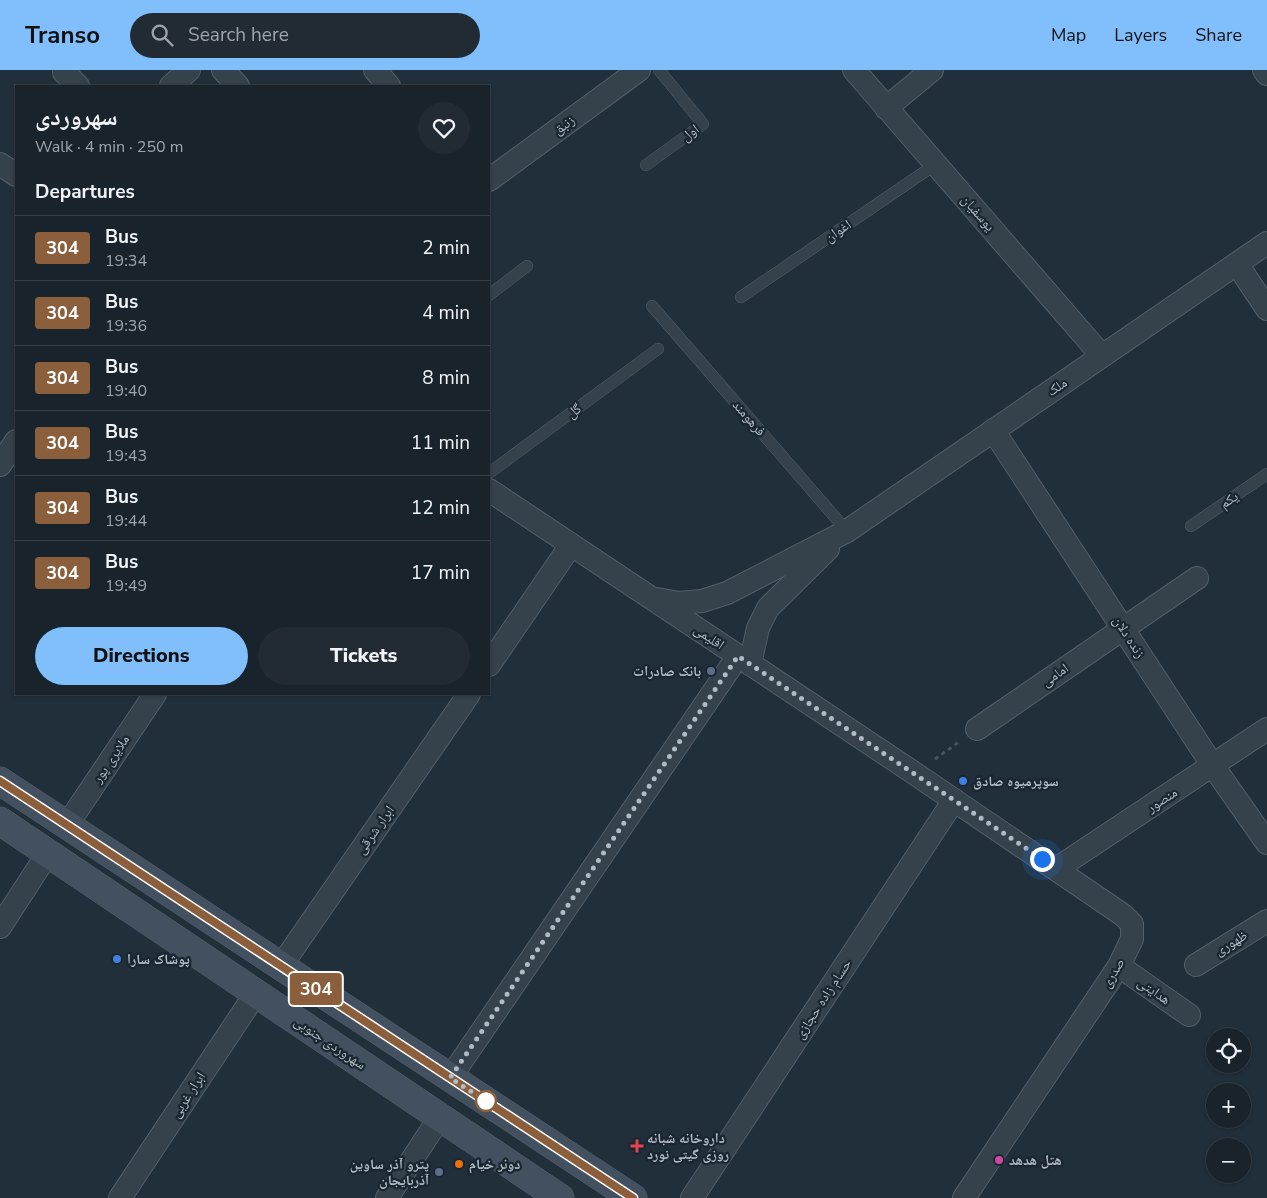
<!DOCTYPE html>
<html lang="en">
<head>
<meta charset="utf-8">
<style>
	body { margin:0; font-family:"Nunito Sans","Noto Naskh Arabic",sans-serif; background:#222b34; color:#f1f3f6; height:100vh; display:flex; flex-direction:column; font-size:19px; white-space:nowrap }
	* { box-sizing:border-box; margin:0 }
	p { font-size:16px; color:#9fa4a9 }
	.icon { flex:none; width:28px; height:28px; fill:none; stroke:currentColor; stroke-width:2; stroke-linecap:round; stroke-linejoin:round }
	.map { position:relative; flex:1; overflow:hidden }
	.sheet { position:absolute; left:15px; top:15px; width:475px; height:610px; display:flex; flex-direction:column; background:#19232c; border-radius:0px; box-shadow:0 1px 4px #0004,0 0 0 1px #374048 }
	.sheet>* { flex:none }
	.badge { padding:0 10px; border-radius:4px; font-size:18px; line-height:32px }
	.fabs { position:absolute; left:1206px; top:958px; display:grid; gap:10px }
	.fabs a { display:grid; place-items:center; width:45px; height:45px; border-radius:50%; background:#19232c; box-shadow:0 1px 4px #0004,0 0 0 1px #374048; font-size:25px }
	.you { position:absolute; width:25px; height:25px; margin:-12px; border:4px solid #fff; border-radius:50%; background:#1a73e8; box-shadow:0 0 0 8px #1a73e833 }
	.map>.badge { position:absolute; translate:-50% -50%; box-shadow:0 0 0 2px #fff }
	h2 { padding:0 20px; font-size:19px; line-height:45px }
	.round { display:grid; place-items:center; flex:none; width:52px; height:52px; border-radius:26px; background:#222b34 }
	.summary { display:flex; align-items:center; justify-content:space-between; height:85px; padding:0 20px }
	h1 { font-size:24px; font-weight:800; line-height:38px }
	.button { display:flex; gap:10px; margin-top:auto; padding:10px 20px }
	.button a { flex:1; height:58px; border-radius:30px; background:#80befc; color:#111; font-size:20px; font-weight:800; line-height:58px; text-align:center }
	.button a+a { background:#222b34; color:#f1f3f6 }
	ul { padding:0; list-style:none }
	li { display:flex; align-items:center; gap:15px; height:65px; padding:0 20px; border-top:1px solid #374048 }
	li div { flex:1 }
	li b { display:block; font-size:19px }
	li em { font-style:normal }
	li .badge { min-width:55px; font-weight:700; text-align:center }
	header { display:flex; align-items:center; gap:30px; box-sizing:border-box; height:70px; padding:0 25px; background:#80befc; color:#111 }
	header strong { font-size:24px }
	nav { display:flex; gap:28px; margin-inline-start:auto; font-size:18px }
	.search { width:350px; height:45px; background:#222b34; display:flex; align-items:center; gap:12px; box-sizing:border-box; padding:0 18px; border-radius:28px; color:#9fa4a9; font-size:19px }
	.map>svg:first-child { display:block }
</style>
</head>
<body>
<header>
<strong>Transo</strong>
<div class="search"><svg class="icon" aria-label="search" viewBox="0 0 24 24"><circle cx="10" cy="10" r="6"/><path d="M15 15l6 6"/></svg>Search here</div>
<nav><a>Map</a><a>Layers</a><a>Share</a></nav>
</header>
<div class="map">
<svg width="1267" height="1128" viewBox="0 0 1267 1128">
	<rect width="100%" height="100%" fill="#212f3b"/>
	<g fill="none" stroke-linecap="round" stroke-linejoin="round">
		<g stroke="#535e69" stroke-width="12">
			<g id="service">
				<polyline points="646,95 703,54 659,0"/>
				<polyline points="489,225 527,196"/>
				<polyline points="741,227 936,94"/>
				<polyline points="652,236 847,461"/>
				<polyline points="489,403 658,279"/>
				<polyline points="1191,456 1267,404"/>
			</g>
		</g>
		<g stroke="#535e69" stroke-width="24">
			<g id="minor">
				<polyline points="223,0 238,16"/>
				<polyline points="375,0 389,16"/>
				<polyline points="854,0 1102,286"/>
				<polyline points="1264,0 1267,4"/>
				<polyline points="64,2 78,16"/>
				<polyline points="171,16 189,0"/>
				<polyline points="886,38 932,0"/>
				<polyline points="0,94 16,105"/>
				<polyline points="489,110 639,0"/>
				<polyline points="1237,194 1267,239"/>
				<polyline points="993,360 1213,696 1267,773"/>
				<polyline points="0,395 16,371"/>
				<polyline points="489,420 914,703 1123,845 1132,854 1132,869 1119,896 964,1128"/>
				<polyline points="657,529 679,533 702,531 727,523 847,461 1267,173"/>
				<polyline points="750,594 758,558 768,538 828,479"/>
				<polyline points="489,595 571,475"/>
				<polyline points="977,659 1197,508"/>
				<polyline points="67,755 155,624"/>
				<polyline points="1056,799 1267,659"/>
				<polyline points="0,857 48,783"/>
				<polyline points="1196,895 1267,851"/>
				<polyline points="281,896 469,624"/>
				<polyline points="1119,896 1189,945"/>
				<polyline points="450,1008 738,586"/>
				<polyline points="120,1128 256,923"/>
				<polyline points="387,1128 440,1047"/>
				<polyline points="692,1128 954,730"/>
			</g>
		</g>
		<g stroke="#535e69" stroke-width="29">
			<g id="secondary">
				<polyline points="0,711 633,1128"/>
				<polyline points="0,751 560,1128"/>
			</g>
		</g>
		<polyline stroke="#415859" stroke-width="3" stroke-dasharray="4 4" stroke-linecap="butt" points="935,689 959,672"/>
		<use href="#service" stroke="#35414b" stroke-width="11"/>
		<use href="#minor" stroke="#35414b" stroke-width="22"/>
		<use href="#secondary" stroke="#43505f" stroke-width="28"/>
	</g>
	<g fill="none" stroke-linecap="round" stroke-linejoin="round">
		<g stroke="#fff" stroke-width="11">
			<polyline id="line" points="0,711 633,1128"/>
		</g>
		<use href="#line" stroke="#8b5e3c" stroke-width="8"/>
		<polyline stroke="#b0bbc7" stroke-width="5" stroke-dasharray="0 9" points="486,1031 450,1008 738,586 1042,789"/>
	</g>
	<g fill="#5c6f8a" stroke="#1a2630" stroke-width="2">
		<circle cx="711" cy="601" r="5"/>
		<circle cx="439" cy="1102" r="5"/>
	</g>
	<g fill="#3f7fe0" stroke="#1a2630" stroke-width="2">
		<circle cx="963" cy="711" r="5"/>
		<circle cx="117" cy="889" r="5"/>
	</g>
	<circle fill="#fff" stroke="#8b5e3c" stroke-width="2.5" cx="486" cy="1031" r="10"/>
	<path fill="#e0444e" stroke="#1a2630" stroke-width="2" d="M634.5 1068.5h5v5h5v5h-5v5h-5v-5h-5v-5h5z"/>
	<circle fill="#d1479c" stroke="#1a2630" stroke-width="2" cx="999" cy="1090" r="5"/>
	<circle fill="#e8710a" stroke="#1a2630" stroke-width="2" cx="459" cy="1094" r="5"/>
	<g text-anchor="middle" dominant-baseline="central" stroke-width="4.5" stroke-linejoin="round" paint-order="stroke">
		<g font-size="14" fill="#b0bbc7" stroke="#1a2630">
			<text transform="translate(564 55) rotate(-36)">زنبق</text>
			<text transform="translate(690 63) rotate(-37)">اول</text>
			<text transform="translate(978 143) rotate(49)">یوسفیان</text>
			<text transform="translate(838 161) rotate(-34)">اغوان</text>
			<text transform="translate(1057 317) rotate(-34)">ملک</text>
			<text transform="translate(574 341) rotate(-36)">گل</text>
			<text transform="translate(749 348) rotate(49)">فرهومند</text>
			<text transform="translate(1229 430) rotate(-34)">یکم</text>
			<text transform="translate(709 567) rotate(34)">اقلیمی</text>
			<text transform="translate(1129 567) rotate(57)">زنده دلان</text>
			<text transform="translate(1055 605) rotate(-35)">امامی</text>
			<text transform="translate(111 689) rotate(-56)">ملایری پور</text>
			<text transform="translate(1162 730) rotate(-33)">منصور</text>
			<text transform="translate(375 760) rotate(-55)">ابرار شرقی</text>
			<text transform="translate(1231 873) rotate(-31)">ظهوری</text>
			<text transform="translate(1113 903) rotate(-59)">صدری</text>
			<text transform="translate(1154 921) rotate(35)">هدایتی</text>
			<text transform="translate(823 929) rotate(-57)">حسام زاده حجازی</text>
			<text transform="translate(330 973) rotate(34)">سهروردی جنوبی</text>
			<text transform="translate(188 1025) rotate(-57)">ابرار غربی</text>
		</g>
		<g font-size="14" font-weight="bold" fill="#b0bbc7" stroke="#1a2630" text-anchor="start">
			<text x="701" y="601" text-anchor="end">بانک صادرات</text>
			<text x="973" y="711">سوپرمیوه صادق</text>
			<text x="127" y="889">پوشاک سارا</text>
			<text x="647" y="1068">داروخانه شبانه<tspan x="647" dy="16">روزی گیتی نورد</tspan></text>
			<text x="1009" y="1090">هتل هدهد</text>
			<text x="429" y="1094" text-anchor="end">پترو آذر ساوین<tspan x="429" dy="16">آذربایجان</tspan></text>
			<text x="469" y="1094">دونر خیام</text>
		</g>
	</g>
</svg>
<div class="fabs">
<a><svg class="icon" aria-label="locate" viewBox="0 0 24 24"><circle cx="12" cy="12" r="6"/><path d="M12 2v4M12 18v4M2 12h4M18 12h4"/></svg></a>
<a>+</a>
<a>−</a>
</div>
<div class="you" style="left:1042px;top:789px"></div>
<b class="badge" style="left:316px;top:919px;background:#8b5e3c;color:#fff">304</b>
<section class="sheet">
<div class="summary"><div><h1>سهروردی</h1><p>Walk · 4 min · 250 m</p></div><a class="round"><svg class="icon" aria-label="heart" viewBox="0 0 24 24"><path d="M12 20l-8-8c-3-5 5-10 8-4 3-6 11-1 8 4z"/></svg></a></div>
<h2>Departures</h2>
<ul>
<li><span class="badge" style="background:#8b5e3c;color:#fff">304</span><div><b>Bus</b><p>19:34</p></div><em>2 min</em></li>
<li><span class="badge" style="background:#8b5e3c;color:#fff">304</span><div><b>Bus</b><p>19:36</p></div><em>4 min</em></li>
<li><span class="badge" style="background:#8b5e3c;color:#fff">304</span><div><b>Bus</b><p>19:40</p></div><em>8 min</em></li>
<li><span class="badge" style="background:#8b5e3c;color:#fff">304</span><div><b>Bus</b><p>19:43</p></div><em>11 min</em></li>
<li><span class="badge" style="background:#8b5e3c;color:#fff">304</span><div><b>Bus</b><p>19:44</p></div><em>12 min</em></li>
<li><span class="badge" style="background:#8b5e3c;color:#fff">304</span><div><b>Bus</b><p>19:49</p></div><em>17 min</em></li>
</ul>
<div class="button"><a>Directions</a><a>Tickets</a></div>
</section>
</div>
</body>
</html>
